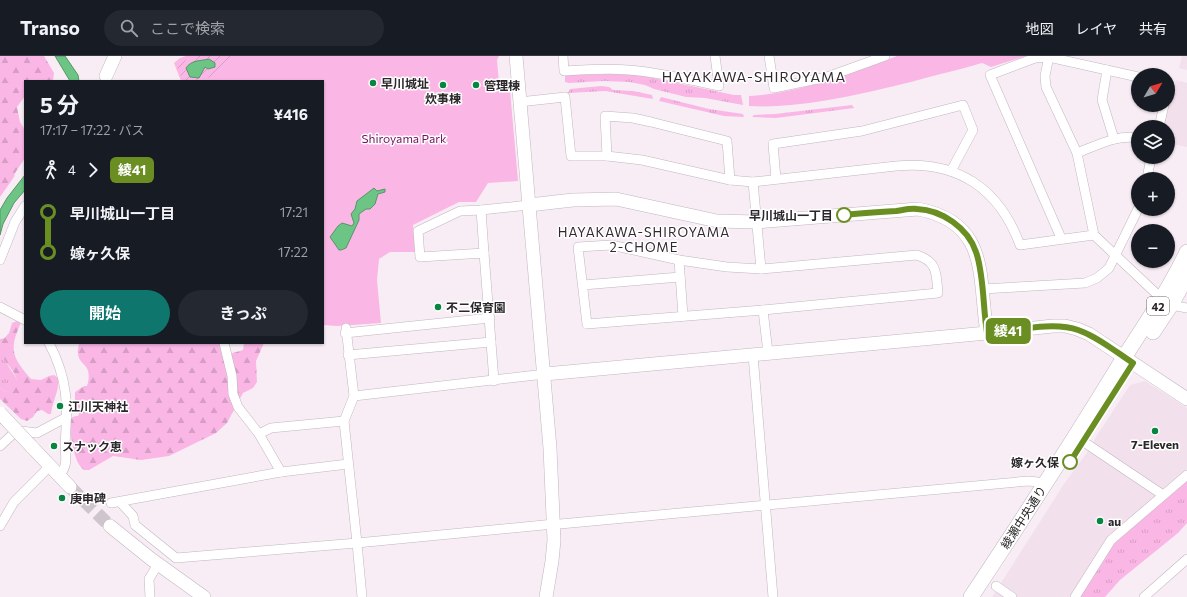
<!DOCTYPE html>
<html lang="ja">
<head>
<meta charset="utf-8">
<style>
	body { margin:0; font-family:Commissioner,"Noto Sans JP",sans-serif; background:#242831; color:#f1f3f6; height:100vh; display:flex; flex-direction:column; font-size:15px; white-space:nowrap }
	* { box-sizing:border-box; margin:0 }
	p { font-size:13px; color:#9ea1a6 }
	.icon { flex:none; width:22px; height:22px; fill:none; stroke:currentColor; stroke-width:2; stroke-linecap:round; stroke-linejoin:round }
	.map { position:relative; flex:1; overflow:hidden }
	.details { position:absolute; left:24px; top:24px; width:300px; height:264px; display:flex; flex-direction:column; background:#171b24; border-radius:0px; box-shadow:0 1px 3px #0004 }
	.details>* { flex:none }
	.badge { padding:0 8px; border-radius:6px; font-size:14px; line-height:26px }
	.needle { width:26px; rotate:52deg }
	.buttons { position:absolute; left:1131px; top:12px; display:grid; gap:8px }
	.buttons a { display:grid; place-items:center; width:44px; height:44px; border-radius:50%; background:#171b24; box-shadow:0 1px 3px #0004; font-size:20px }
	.map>.badge { position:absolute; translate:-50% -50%; box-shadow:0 0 0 2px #fff }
	.legs { display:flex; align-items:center; gap:6px; height:44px; padding:0 16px; font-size:13px }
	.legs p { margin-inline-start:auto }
	.overview { display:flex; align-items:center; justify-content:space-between; height:68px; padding:0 16px }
	h1 { font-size:22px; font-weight:700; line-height:30px }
	.button { display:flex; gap:8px; margin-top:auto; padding:8px 16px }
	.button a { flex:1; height:46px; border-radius:24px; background:#0f766e; color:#fff; font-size:16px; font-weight:700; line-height:46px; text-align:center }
	.button a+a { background:#242831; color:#f1f3f6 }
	ul { padding:0 16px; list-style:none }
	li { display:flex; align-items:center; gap:14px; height:40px; font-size:15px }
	li i { display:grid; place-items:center; width:6px; height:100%; margin:0 5px; background:currentColor }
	li i::after { content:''; width:10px; height:10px; margin:-5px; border:3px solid; border-radius:50%; background:#171b24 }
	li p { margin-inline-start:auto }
	li:first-child i { background:linear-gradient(#0000 50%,currentColor 0) }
	li:last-child i { background:linear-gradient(currentColor 50%,#0000 0) }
	header { display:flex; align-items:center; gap:24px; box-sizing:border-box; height:56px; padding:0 20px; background:#171b24; border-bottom:1px solid #363941 }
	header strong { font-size:19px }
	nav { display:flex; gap:22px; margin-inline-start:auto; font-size:14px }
	.search { width:280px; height:36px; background:#242831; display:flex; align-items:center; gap:10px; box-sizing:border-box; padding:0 14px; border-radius:22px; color:#9ea1a6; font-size:15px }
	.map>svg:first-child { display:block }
</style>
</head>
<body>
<header>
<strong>Transo</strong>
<div class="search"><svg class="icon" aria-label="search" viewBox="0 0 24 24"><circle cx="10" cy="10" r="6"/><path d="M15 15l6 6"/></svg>ここで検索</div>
<nav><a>地図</a><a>レイヤ</a><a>共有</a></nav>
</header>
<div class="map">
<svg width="1187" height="541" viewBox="0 0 1187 541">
	<defs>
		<pattern id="grass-tufts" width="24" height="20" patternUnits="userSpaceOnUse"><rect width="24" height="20" fill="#fab7e6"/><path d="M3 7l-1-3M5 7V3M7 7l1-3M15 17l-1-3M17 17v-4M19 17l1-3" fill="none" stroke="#d69dc5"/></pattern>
		<pattern id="forest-firs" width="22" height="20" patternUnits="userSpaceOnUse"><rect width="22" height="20" fill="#fab7e6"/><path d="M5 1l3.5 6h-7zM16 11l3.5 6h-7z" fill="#d69dc5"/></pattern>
		<pattern id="garden-furrows" width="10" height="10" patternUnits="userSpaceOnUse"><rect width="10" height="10" fill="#fab7e6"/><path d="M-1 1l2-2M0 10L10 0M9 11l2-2" fill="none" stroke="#d69dc5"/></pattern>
	</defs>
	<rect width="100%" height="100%" fill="#f8edf5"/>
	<g fill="#f2e0ec">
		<polygon points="1182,0 1187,0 1187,14 1179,12"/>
		<polygon points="1176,24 1187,27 1187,91 1168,87 1168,71 1163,71"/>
		<polygon points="1145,325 1187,352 1187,413 1136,458 1074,541 992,541 1064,428 1094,387 1094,384 1130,329"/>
	</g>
	<g fill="url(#grass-tufts)">
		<polygon points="611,18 639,19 734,39 741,39 743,49 705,42 686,41 654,33 645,29 629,26 604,25 569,27 565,26 565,19"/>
		<polygon points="601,30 609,31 613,34 633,35 652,39 653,43 605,35 568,37 570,33"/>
		<polygon points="661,41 709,53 743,58 744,61 724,60 659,45"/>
		<polygon points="852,49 854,52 776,62 752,61 754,59 775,58"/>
		<path d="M5 282 0 287C3 295 5 304 9 311 15 321 22 325 13 336H7L0 332V283Z"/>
		<polygon points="1187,422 1187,467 1178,477 1120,524 1105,541 1077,541 1113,487"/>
	</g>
	<g fill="url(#forest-firs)">
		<polygon points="0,0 44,0 54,17 53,25 25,25 25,40 17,51 20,66 25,74 25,102 15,117 14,121 0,141"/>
		<path d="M17 265 21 267C8 294 13 302 31 323L41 324 49 320 54 319 58 322C60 334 52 346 51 358H48L42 354 37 355 33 361 27 365 21 363 0 343V332L7 336H13C25 321 6 311 1 296 0 294 0 290 0 287L9 277 12 267Z"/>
		<path d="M79 287H221L223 300 243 294 244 287H264L256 305 257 326 253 332 243 337 227 367 216 377 169 400 141 404 113 400 89 414H84C73 406 72 382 69 368 70 362 72 360 78 360 82 353 76 350 75 343 75 341 75 339 75 336L84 330H87C94 307 78 310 78 297 77 294 79 290 79 287Z"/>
	</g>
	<g fill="#fab7e6">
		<polygon points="186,0 499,0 497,4 499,27 506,26 510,34 518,125 488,127 476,146 459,146 413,169 415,196 390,196 379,203 377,224 381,267 337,270 323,269 323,25 181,25 174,7 180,2"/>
		<path d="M897 0H1026L991 11 982 7C959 14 935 19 911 26 861 38 801 53 749 50V40C800 37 849 18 897 0Z"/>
	</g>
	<polygon fill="url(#garden-furrows)" points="195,0 232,0 232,4 225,14 201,25 183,25 176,9"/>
	<g fill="#6cc584" stroke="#589569">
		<polygon points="55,0 65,0 78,19 79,25 70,25"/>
		<path d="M209 3 215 7V11L208 13 205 11 199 22 190 21 186 12C191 4 200 5 209 3Z"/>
		<polygon points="25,119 25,134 14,147 3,168 0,179 0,154 7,142"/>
		<polygon points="374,132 377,135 385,133 385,136 378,138 375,148 370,153 366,153 359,158 359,164 346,192 341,194 339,194 330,181 338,170 342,167 352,170 354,167 351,158 355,153 357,145"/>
	</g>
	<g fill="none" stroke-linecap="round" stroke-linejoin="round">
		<polyline stroke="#cfc5cc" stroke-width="13" stroke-dasharray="13 6" stroke-linecap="butt" points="70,431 110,470"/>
		<g stroke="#c0b6bd" stroke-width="10">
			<g id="street">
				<path d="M563 0 564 15C585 14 607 12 628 14 659 16 689 24 719 30L715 0"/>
				<polyline points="769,0 774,32 827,21 885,0"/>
				<polyline points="1049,0 1045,20 1046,31 1077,97 1094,179 1162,243"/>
				<polyline points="1107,14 1102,44 1114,83"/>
				<polyline points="1168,27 1169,28 1168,33"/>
				<path d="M519 46 565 41 571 100H607L642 104 730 124 753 126 896 110C957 104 999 132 1020 189L1094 179"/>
				<polyline points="1159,71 1164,49"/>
				<path d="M1077 97C1096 90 1117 78 1138 82"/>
				<polyline points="607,100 605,60 633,62 651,66 727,85 730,124"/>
				<polyline points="776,123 773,88 862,75 963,49 973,74 951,115"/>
				<polyline points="1147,123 1151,101"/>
				<polyline points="753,126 761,213"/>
				<polyline points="481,154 484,197"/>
				<polyline points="1061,182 990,19 1035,2 1049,1 1138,21"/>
				<path d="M611 189 679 204 727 211 761 213 917 199C938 206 936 218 938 237L763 254 587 268 578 191Z"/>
				<polyline points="0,204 15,166 25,150"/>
				<polyline points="679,204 683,260"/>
				<polyline points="583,229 680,221"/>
				<polyline points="982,233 1085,227 1097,222 1109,212 1138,153"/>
				<polyline points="1171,249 1187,252"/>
				<polyline points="0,251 25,264"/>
				<polyline points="763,254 768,297"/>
				<polyline points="345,277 490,262"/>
				<path d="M49 287C68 323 68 349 65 388 65 402 69 408 59 420"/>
				<polyline points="224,287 232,320 233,338 238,351 259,378 281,416"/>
				<polyline points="348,299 491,286"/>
				<polyline points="753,299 773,541"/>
				<polyline points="494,325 484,197 420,201 418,175 460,155 481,154 529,149"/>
				<polyline points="354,340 545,318"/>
				<polyline points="259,378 271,372 344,365"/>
				<polyline points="1084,386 1163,439"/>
				<polyline points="0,390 13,378 21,375 37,377 67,361"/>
				<polyline points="120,446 133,460 135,469 176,502 357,487 344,365 354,340 346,272"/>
				<polyline points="111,447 281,416 348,408"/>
				<polyline points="560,468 1028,425 1038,426 1044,429"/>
				<polyline points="0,470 14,446 50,410"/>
				<polyline points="996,530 1012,541"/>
				<polyline points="150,541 149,523 158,508"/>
				<polyline points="362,541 357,487 554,468"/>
				<polyline points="1075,541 1111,484 1187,419"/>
				<polyline points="1144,541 1187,503"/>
			</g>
		</g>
		<g stroke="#c0b6bd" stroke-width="14">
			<g id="secondary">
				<polyline points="516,0 550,392 554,484 552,505 546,541"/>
				<polyline points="106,20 115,0"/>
				<path d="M529 149 573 144 616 143 717 165 757 166 918 153C990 167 978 220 987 277"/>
				<polyline points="545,318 987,277 1053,270 1065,270 1077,273 1089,278 1187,343"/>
				<polyline points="31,390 70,431"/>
				<polyline points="110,470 151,503 204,541"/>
			</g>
		</g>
		<g stroke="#c0b6bd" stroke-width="16">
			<g id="primary">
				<polyline points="1153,276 1171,249 1187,220"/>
				<path d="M971 541C1022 464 1072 387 1120 308 1143 271 1168 236 1187 196"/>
			</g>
		</g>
		<use href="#street" stroke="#fff" stroke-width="9"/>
		<use href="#secondary" stroke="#fff" stroke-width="13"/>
		<use href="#primary" stroke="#fff" stroke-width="15"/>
		<g stroke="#c0b6bd" stroke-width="14" stroke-linecap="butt">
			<polyline id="secondary-bridge" points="0,357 31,390"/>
		</g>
		<use href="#secondary-bridge" stroke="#fff" stroke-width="13"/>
	</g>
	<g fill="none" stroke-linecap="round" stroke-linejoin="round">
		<g stroke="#fff" stroke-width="9">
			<path id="line-1" d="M844 159C862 157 879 156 896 155 903 154 911 152 917 153 942 154 968 172 976 196 984 218 983 253 987 277 1012 275 1054 265 1078 274 1098 281 1116 296 1133 307L1070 406"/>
		</g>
		<use href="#line-1" stroke="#6b8e23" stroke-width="6"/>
	</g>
	<g fill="#088641" stroke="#fff" stroke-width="1.5">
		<circle cx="373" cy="27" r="4"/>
		<circle cx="443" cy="29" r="4"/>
		<circle cx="476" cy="29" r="4"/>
		<circle cx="438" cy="251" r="4"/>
		<circle cx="60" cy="350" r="4"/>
		<circle cx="1155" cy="375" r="4"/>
		<circle cx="54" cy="390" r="4"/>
		<circle cx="62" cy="442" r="4"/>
		<circle cx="1100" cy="465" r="4"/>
	</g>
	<g fill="#fff" stroke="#6b8e23" stroke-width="2">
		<circle cx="844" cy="159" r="7"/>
		<circle cx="1070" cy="406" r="7"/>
	</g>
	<g text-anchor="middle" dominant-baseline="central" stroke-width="3" stroke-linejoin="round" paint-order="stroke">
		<rect fill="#fff" stroke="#6a6769" stroke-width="1" x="1147" y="241" width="22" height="18" rx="3"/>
		<g font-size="11" font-weight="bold" fill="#2a2629">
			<text x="1158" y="250">42</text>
		</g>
		<g font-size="12" font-weight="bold" fill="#2a2629" stroke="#fff" text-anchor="start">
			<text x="381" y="27">早川城址</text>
			<text x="484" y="29">管理棟</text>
			<text x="443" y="42" text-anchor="middle">炊事棟</text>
			<text x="446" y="251">不二保育園</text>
			<text x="68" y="350">江川天神社</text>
			<text x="1155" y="388" text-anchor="middle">7-Eleven</text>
			<text x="62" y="390">スナック恵</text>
			<text x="70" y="442">庚申碑</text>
			<text x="1108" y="465">au</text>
		</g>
		<g font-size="12" fill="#730e60" stroke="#fff">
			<text x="404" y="82">Shiroyama Park</text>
		</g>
		<g font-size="12" font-weight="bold" fill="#2a2629" stroke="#fff" text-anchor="end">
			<text x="833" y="159">早川城山一丁目</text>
			<text x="1059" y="406">嫁ヶ久保</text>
		</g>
		<g font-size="12" fill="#2a2629" stroke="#fff">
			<text transform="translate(1023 461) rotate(-57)">綾瀬中央通り</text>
		</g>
		<g font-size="13" letter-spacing="1" fill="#31292e" stroke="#fff">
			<text x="644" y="176">HAYAKAWA-SHIROYAMA<tspan x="644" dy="15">2-CHOME</tspan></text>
		</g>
		<g font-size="14" letter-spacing="1" fill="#31292e" stroke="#fff">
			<text x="754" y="20">HAYAKAWA-SHIROYAMA</text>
		</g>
	</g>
</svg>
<div class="buttons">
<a><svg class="needle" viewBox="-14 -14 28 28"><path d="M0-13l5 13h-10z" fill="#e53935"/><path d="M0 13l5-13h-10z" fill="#9ea1a6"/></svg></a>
<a><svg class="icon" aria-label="layers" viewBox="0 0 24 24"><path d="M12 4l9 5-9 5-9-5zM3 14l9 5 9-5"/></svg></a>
<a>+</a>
<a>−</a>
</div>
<b class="badge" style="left:1008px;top:275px;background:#6b8e23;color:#fff">綾41</b>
<section class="details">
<div class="overview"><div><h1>5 分</h1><p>17:17 – 17:22 · バス</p></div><b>¥416</b></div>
<div class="legs"><svg class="icon" aria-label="walk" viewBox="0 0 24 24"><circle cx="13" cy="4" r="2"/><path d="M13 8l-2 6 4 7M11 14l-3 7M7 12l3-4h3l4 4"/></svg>4<svg class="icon" aria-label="forward" viewBox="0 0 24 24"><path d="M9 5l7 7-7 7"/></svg><b class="badge" style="background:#6b8e23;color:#fff">綾41</b></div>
<ul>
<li><i style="color:#6b8e23"></i><b>早川城山一丁目</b><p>17:21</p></li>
<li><i style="color:#6b8e23"></i><b>嫁ヶ久保</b><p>17:22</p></li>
</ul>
<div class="button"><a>開始</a><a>きっぷ</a></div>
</section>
</div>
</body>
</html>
